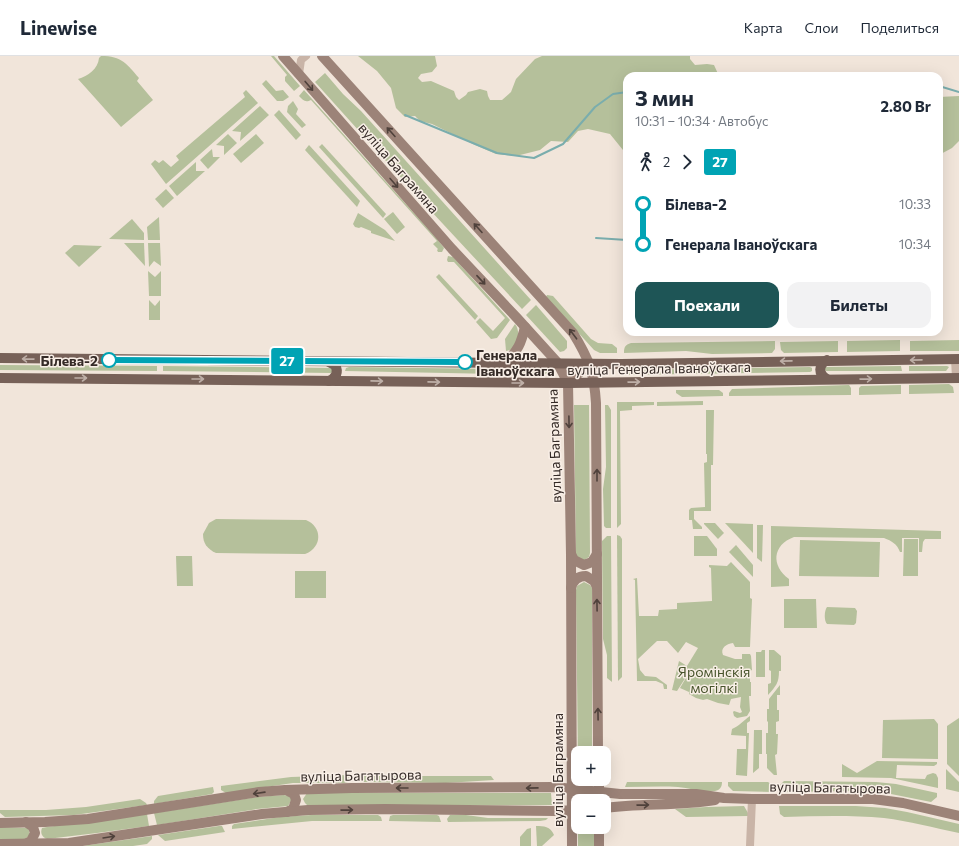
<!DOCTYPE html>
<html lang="ru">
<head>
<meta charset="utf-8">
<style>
	body { margin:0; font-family:Commissioner,sans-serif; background:#f2f2f3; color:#1f2937; height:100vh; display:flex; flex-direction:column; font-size:15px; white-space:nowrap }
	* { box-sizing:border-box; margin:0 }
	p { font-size:13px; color:#747a83 }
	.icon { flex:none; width:22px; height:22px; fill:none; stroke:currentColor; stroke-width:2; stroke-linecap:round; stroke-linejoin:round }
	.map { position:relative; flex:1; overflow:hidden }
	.side { position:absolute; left:623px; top:16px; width:320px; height:264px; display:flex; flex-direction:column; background:#fff; border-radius:12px; box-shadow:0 4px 16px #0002 }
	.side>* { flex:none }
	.badge { padding:0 8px; border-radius:3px; font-size:14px; line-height:26px }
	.controls { position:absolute; left:571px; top:690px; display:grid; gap:8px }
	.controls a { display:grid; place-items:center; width:40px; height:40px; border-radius:8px; background:#fff; box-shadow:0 4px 16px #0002; font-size:20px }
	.map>.badge { position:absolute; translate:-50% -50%; box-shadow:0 0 0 2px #fff }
	.legs { display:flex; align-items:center; gap:6px; height:44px; padding:0 12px; font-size:13px }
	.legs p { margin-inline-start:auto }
	.overview { display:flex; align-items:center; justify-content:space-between; height:68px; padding:0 12px }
	h1 { font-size:22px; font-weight:700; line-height:30px }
	.primary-button { display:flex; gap:8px; margin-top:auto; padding:8px 12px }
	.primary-button a { flex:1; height:46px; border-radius:12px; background:#1e5556; color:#fff; font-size:16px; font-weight:700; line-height:46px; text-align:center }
	.primary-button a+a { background:#f2f2f3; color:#1f2937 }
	ul { padding:0 12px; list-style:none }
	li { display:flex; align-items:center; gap:14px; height:40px; font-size:15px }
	li i { display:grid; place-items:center; width:6px; height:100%; margin:0 5px; background:currentColor }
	li i::after { content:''; width:10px; height:10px; margin:-5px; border:3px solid; border-radius:50%; background:#fff }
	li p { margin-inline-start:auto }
	li:first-child i { background:linear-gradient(#0000 50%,currentColor 0) }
	li:last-child i { background:linear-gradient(currentColor 50%,#0000 0) }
	header { display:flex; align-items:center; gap:24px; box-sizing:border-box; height:56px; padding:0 20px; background:#fff; border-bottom:1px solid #e0e1e3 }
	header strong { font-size:19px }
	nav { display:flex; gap:22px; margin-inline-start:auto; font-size:14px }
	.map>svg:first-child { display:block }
</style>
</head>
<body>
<header>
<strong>Linewise</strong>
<nav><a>Карта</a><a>Слои</a><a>Поделиться</a></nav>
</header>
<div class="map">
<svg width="959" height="790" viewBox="0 0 959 790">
	<rect width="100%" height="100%" fill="#f1e5da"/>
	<g fill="#b5c09b">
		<path d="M101 0C122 0 127 8 139 22L137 25 153 44 121 71 78 23C88 20 98 13 99 2Z"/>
		<polygon points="271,0 274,0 300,30 294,35 285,25 285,21 287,19"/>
		<polygon points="358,0 435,0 437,10 432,16 421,18 418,22 422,26 431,25 454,35 456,41 459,44 466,39 468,36 480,33 487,35 488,40 490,44 502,44 511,36 516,23 535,3 542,0 690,0 690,3 695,9 707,8 714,9 719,20 627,20 627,99 610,78 588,73 578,75 568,86 551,85 540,94 516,100 496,98 475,89 432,68 420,65 415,60 405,61 396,52 391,32 377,15"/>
		<polygon points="325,17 343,38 361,55 531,244 522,253 430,154 315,26"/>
		<polygon points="266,24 276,35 283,34 289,41 283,45 277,45 262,28"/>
		<polygon points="246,34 258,47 166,128 151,108 155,104 159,107 163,104 171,111 179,104 176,100 245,41 243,37"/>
		<path d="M304 34 438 184 444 192 442 196H438L437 194 438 193 433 188 437 185 311 44C305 47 303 44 299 40Z"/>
		<polygon points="959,40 959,85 952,92 939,99 939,41"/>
		<polygon points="293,45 298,53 296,58 306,69 302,72 287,56 288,50"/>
		<polygon points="260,50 269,59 240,85 241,76 232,75"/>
		<polygon points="279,54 301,79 296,84 274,59"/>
		<polygon points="228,78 237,87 224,99 224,90 216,89"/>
		<polygon points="256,78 264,87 241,107 233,98"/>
		<polygon points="322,88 386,158 383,162 319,91"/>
		<polygon points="309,89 360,145 357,151 305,94"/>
		<polygon points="212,93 213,101 220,101 208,113 200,104"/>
		<polygon points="196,106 196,115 205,115 177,140 169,130"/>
		<polygon points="166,133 174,142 163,152 155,143"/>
		<polygon points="393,156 405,171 397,178 384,163"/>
		<polygon points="358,157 385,174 395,185 371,177 371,175 361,171 359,172 355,171 353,168"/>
		<polygon points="159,161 160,184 148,184 147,171"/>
		<polygon points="132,163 144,177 144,184 109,183"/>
		<polygon points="124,187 144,187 145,210"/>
		<polygon points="148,187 160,187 161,210 154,205 149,211"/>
		<polygon points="74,189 102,190 79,211 65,197"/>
		<polygon points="448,200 453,201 510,264 497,282 491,283 476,266 480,262 493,275 505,262 454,206 448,206 447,204"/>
		<polygon points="148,215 155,221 161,215 161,240 149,240"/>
		<polygon points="439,218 478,260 475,264 436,221"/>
		<polygon points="547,239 553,240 591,283 598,287 612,288 617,292 617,297 600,297 594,294 546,241"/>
		<polygon points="149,244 155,250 160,244 160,264 149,264"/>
		<polygon points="536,249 567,285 567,292 564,295 560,296 526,259"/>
		<path d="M515 268C522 277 517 294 506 295L505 283Z"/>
		<polygon points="900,284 900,295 847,296 847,285"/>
		<polygon points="959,284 959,295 910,295 910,285"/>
		<path d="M775 285V293L772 297 712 298 686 295 624 297C624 291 625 289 631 287Z"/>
		<polygon points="838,285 838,296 784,297 781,294 780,286"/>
		<polygon points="0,309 157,310 157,315 0,314"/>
		<polygon points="163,310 331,312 334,315 331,317 163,315"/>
		<polygon points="901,310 902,315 826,315 824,312 825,311"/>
		<polygon points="909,310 947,310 949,311 946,315 909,315"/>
		<polygon points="349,311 496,313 496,318 345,315 346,312"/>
		<polygon points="810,311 812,312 812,315 810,316 624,319 623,314"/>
		<polygon points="503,313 550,313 552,317 550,318 503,318"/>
		<polygon points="949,328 953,331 954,337 909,338 909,329"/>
		<polygon points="849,329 851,332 851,339 729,340 729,337 732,333"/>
		<polygon points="901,329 901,338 859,339 859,332 861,330"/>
		<polygon points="676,334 719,334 723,337 723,340 682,341 676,337"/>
		<polygon points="703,345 703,349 657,350 657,346"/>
		<polygon points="654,346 654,349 632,350 632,354 620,355 621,468 617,472 617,346"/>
		<polygon points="574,349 589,349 590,497 589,501 584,504 576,501 576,496"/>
		<polygon points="605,349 608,349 611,354 611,472 606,472 604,470 603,433 606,411"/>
		<polygon points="706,354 714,354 713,409 711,409 711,455 694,455 694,463 702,471 702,473 693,473 692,464 689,464 689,454 691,452 705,451 704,407 707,406 707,398 706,398"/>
		<path d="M216 463 306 464C323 471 322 492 305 498L216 497C207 493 203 487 203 478L209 467Z"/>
		<polygon points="704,467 715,467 724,477 718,483 704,468"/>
		<polygon points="725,467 753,468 753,497"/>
		<polygon points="757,469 763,469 762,506 757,502"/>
		<path d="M771 470 941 475V483H925L923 486 922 496H919V482H902V496H900C897 488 892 485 884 482L794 481C772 489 771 510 789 523V530L771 531Z"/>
		<polygon points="617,479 620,480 622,483 622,621 618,625"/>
		<polygon points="607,480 611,480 612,626 607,622 607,599 603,583 602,485"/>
		<polygon points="694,480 707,480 717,493 717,500 694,500"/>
		<polygon points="904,483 918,483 918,520 903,520"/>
		<polygon points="800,484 880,486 879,521 799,520"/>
		<polygon points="736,489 753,509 753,521 729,496"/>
		<polygon points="176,500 192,500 193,530 177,530"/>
		<path d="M731 506 750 526V542L752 543 750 591H735L733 587C726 588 720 592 723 599L735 603H742V598H750L751 600 752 614 750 615V626H751V640H749L750 655 747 660 737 662 734 660 733 656 734 655 740 657 742 656 740 651 741 641 731 643 729 649 718 647 707 643 703 644 696 642 689 638V636L680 632 693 610 677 635 672 634 679 605 687 610 698 592 686 586 678 597 667 585H657L638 603 640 614 645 620 656 621 667 629V633H664L663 628 656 625H637L635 524 633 523 637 522 639 560H658L659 554 677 553V547L712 545 711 512 709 511V509L727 510Z"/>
		<rect x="295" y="515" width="31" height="27"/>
		<polygon points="584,526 590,529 592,532 592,697 578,697 578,710 576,534 577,530"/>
		<polygon points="784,543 816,543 817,572 784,572"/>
		<path d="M827 551 855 552 857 555 856 567 854 569 827 568C824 565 824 555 827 551Z"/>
		<polygon points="762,594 765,594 765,621 756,621 756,596 761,596"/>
		<path d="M769 594H774L781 600V615H779C779 627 776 630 768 639V628L771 627V615L769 614Z"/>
		<polygon points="780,629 780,639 777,639 777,654 779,654 779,665 776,666 776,678 778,678 777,698 775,699 777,719 774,719 767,712 767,698 766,698 766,677 768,677 768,666 767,665 767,653 769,653 769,643"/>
		<path d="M750 660V665L747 667V677H749L747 720 736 719 737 693H746V680L731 679 732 673C739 670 743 665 750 660Z"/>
		<polygon points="959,662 959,720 947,708 947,670"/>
		<polygon points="934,663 938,668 938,703 882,702 883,664"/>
		<polygon points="754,674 762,674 762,698 759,698 759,712 753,717"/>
		<polygon points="877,705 937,706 937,708 934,710 897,709 896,722 925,723 927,719 933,717 936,718 938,722 938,732 891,722 842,721 842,708 857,717"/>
		<polygon points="946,713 959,726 959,736 946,733"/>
		<polygon points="350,719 348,726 344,727 293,727 226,737 221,734 221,730 291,721"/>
		<polygon points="357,720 491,720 494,724 446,727 363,726 358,724"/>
		<polygon points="784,725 876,726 896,728 937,737 937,741 931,746 886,737 860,735 780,736 780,729"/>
		<path d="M627 726H722C722 731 720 734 715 735 703 737 690 732 678 731 661 730 643 731 625 731Z"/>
		<polygon points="728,726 768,726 771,728 771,736 733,735 728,730"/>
		<polygon points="213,731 214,736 212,738 154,748 154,745 158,740"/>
		<polygon points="307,737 551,737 552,749 308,750 305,747 303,743"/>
		<polygon points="284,739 291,741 291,745 288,750 257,753 157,769 154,757 257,741"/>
		<polygon points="140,743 146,747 147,749 74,759 5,761 0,757 0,754 46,754 86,751"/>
		<polygon points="744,750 748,757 748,760 686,761 675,753 706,751"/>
		<path d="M779 750H856L885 752 907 756 959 768V777C934 772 909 765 884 762 851 759 817 760 784 761L780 758Z"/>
		<path d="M147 758 149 770 97 777 47 783C42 781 40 777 42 772L47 771Z"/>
		<polygon points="311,759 378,759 381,761 382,765 312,765 232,773 232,770 234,768 280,761"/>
		<polygon points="393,759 437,759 439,760 441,766 389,765 390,760"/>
		<polygon points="450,759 466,759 488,762 548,762 546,764 540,765 448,766 447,763"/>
		<polygon points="219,770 222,770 225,776 165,785 158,779"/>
		<path d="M536 770C544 770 550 770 554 779L542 790H537Z"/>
		<polygon points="0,771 27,772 29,774 30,780 24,783 0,783"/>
		<polygon points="531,772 531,790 520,790 520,781 527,773"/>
		<rect x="578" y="775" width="16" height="15"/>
		<polygon points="152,780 152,783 147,788 133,790 82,790"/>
	</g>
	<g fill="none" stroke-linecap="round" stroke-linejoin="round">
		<g stroke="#7aadad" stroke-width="2">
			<polyline points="939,30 959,36"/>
			<polyline points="405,59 497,97 534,102 563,88 595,51 613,38 627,36"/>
			<polyline points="596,182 627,184"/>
		</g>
		<g stroke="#c9b4a7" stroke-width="8">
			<polyline points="299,18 301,4 306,0"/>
			<polyline points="955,303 956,322"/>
			<polyline points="750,790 752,743"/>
		</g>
		<g stroke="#9c8378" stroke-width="10">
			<polyline points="283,0 452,193 517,262 557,306 568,327 571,498 572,790"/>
			<path d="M322 0 573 277C589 303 594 316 596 347L598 697"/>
			<path d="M506 306C518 294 521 288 525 271"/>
			<polyline points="568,327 590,307"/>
			<polyline points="571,498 574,504 584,509 592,506 597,498"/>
			<path d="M571 532C573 524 578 520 586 520L594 525 597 531"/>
			<polyline points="599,723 599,745"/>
			<polyline points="286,734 294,738 296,744 293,753 287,756"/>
			<path d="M604 752C641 747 679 750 715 744"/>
			<polyline points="0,767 45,766 88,763 259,736 285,734 352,732 554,731 620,738 696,738 724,742 752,743 873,743 903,747 959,760"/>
			<polyline points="599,771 599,790"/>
			<polyline points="0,788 69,787 262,758 308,754 385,753 554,755 578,754"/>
			<polyline points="25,788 31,785 35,777 33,771 26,766"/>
		</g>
		<g stroke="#776158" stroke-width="10">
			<polyline points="0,302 621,308 959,303"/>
			<path d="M827 304C818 309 818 318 827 323"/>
			<polyline points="0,322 568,327 959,322"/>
			<path d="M329 325C336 322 339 316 335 309L329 306"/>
		</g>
	</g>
	<defs><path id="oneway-shaft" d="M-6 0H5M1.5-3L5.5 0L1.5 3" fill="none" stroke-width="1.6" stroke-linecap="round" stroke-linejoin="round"/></defs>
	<g stroke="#4f413b">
		<use href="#oneway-shaft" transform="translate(309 30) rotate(50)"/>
		<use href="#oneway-shaft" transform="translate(391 76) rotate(-132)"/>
		<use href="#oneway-shaft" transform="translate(394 127) rotate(49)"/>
		<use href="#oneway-shaft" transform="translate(478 172) rotate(-132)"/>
		<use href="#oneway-shaft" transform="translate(481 224) rotate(47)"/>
		<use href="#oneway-shaft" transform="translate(573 278) rotate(-127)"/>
		<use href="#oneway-shaft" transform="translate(569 366) rotate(89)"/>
		<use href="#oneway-shaft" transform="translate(597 419) rotate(-90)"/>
		<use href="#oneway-shaft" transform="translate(597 549) rotate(-91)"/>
		<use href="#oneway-shaft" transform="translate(598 658) rotate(-91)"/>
		<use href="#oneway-shaft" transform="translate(402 732) rotate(-180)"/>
		<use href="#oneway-shaft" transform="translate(532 732) rotate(179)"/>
		<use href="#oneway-shaft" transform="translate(259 737) rotate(172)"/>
		<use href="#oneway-shaft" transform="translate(643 749) rotate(-1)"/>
		<use href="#oneway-shaft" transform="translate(347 754) rotate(-1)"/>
		<use href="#oneway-shaft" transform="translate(109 781) rotate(-9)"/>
	</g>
	<g stroke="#beafa7">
		<use href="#oneway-shaft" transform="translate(28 303) rotate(-179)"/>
		<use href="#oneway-shaft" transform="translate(916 304) rotate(179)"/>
		<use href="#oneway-shaft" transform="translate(786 305) rotate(179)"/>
		<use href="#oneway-shaft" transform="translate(81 322)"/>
		<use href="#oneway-shaft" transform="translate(198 323)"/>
		<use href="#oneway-shaft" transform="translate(866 323) rotate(-1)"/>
		<use href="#oneway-shaft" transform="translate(377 325) rotate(1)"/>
		<use href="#oneway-shaft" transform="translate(434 326) rotate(1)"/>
		<use href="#oneway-shaft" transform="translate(634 326) rotate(-1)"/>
		<use href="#oneway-shaft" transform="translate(518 327)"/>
	</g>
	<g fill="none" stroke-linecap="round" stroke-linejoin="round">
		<g stroke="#fff" stroke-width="9">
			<polyline id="line-1" points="109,304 465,306"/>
		</g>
		<use href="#line-1" stroke="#00a3b4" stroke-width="6"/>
	</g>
	<g fill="#fff" stroke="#00a3b4" stroke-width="2">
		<circle cx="109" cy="304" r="7"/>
		<circle cx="465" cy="306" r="7"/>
	</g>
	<g text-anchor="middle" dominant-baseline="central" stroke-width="3" stroke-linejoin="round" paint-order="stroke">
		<g font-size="14" fill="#352b27" stroke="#f9efe7">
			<text transform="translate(399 112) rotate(49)">вуліца Баграмяна</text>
			<text transform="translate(659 312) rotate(-1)">вуліца Генерала Іваноўскага</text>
			<text transform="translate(554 390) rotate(-92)">вуліца Баграмяна</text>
			<text transform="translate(557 714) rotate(-90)">вуліца Баграмяна</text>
			<text transform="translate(361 719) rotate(-1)">вуліца Багатырова</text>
			<text transform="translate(830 731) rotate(1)">вуліца Багатырова</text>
		</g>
		<g font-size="14" font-weight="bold" fill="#352b27" stroke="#f9efe7" text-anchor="start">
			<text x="476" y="298">Генерала<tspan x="476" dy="16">Іваноўскага</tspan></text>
			<text x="98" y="304" text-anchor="end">Білева-2</text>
		</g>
		<g font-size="14" fill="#47532b" stroke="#f9efe7">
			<text x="714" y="615">Яромінскія<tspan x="714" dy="16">могілкі</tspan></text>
		</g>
	</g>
</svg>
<div class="controls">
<a>+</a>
<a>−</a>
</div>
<b class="badge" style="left:287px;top:305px;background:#00a3b4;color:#fff">27</b>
<section class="side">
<div class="overview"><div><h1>3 мин</h1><p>10:31 – 10:34 · Автобус</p></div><b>2.80 Br</b></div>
<div class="legs"><svg class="icon" aria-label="walk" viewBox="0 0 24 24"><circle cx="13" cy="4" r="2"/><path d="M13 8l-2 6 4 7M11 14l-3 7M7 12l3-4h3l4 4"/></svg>2<svg class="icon" aria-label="forward" viewBox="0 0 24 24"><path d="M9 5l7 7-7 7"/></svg><b class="badge" style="background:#00a3b4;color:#fff">27</b></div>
<ul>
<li><i style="color:#00a3b4"></i><b>Білева-2</b><p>10:33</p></li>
<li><i style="color:#00a3b4"></i><b>Генерала Іваноўскага</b><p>10:34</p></li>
</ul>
<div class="primary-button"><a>Поехали</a><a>Билеты</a></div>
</section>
</div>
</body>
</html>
